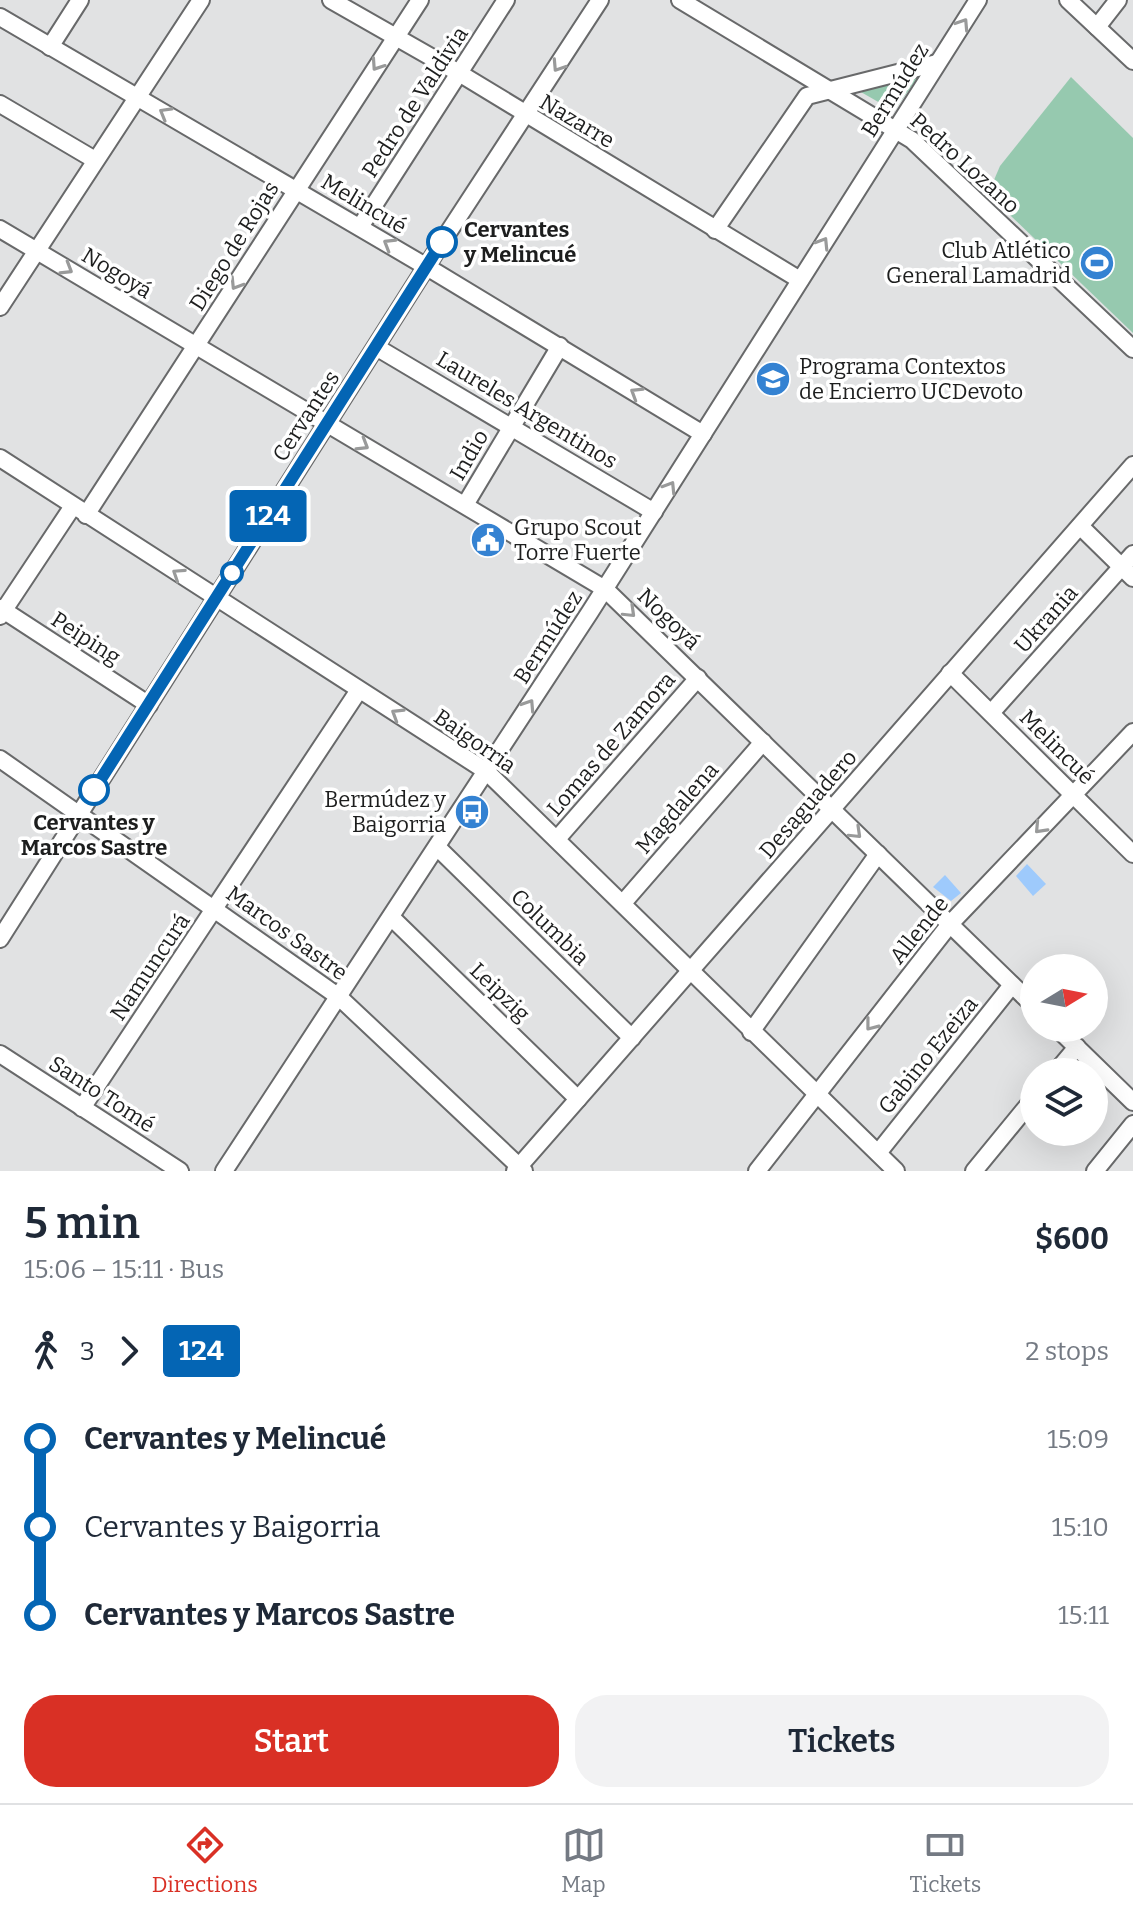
<!DOCTYPE html>
<html lang="en">
<head>
<meta charset="utf-8">
<style>
	body { margin:0; font-family:Bitter,serif; background:#f2f2f3; color:#1f2937; height:100vh; display:flex; flex-direction:column; font-size:30px; white-space:nowrap }
	* { box-sizing:border-box; margin:0 }
	p { font-size:26px; color:#747a83 }
	.icon { flex:none; width:44px; height:44px; fill:none; stroke:currentColor; stroke-width:2; stroke-linecap:round; stroke-linejoin:round }
	.map { position:relative; height:1171px; overflow:hidden }
	.side { display:flex; flex-direction:column; background:#fff; flex:1 }
	.side>* { flex:none }
	.badge { padding:0 16px; border-radius:6px; font-size:28px; line-height:52px }
	.needle { width:52px; rotate:80deg }
	.controls { position:absolute; left:1020px; top:954px; display:grid; gap:16px }
	.controls a { display:grid; place-items:center; width:88px; height:88px; border-radius:50%; background:#fff; box-shadow:0 8px 32px #0002; font-size:40px }
	.map>.badge { position:absolute; translate:-50% -50%; box-shadow:0 0 0 4px #fff }
	.legs { display:flex; align-items:center; gap:12px; height:88px; padding:0 24px; font-size:26px }
	.legs p { margin-inline-start:auto }
	.headline { display:flex; align-items:center; justify-content:space-between; height:136px; padding:0 24px }
	h1 { font-size:44px; font-weight:600; line-height:60px }
	.cta { display:flex; gap:16px; margin-top:auto; padding:16px 24px }
	.cta a { flex:1; height:92px; border-radius:32px; background:#d93025; color:#fff; font-size:32px; font-weight:600; line-height:92px; text-align:center }
	.cta a+a { background:#f2f2f3; color:#1f2937 }
	ul { padding:0 24px; list-style:none }
	li { display:flex; align-items:center; gap:28px; height:88px; font-size:30px }
	li i { display:grid; place-items:center; width:12px; height:100%; margin:0 10px; background:currentColor }
	li i::after { content:''; width:20px; height:20px; margin:-10px; border:6px solid; border-radius:50%; background:#fff }
	li p { margin-inline-start:auto }
	li:first-child i { background:linear-gradient(#0000 50%,currentColor 0) }
	li:last-child i { background:linear-gradient(currentColor 50%,#0000 0) }
	.tabs { display:flex; justify-content:space-around; align-items:center; height:112px; border-top:2px solid #e0e1e3; background:#fff; font-size:22px; color:#747a83 }
	.tabs a { display:grid; justify-items:center; gap:4px }
	.tabs .on { color:#d93025 }
	.map>svg:first-child { display:block }
</style>
</head>
<body>
<div class="map">
<svg width="1133" height="1171" viewBox="0 0 1133 1171">
	<rect width="100%" height="100%" fill="#e1e2e3"/>
	<g fill="#96c9af">
		<polygon points="921,73 894,111 847,84"/>
		<polygon points="1071,77 1133,138 1133,333 988,194 1000,166"/>
	</g>
	<g fill="#9ecafc">
		<polygon points="1027,864 1046,884 1033,896 1016,876"/>
		<polygon points="945,875 961,893 951,901 933,887"/>
	</g>
	<g fill="none" stroke-linecap="round" stroke-linejoin="round">
		<g stroke="#68696a" stroke-width="20">
			<g id="minor">
				<polyline points="331,0 459,73 800,280"/>
				<polyline points="680,0 912,140 1133,349"/>
				<polyline points="1068,0 1133,61"/>
				<polyline points="0,17 427,267 703,434"/>
				<polyline points="1097,27 1118,0"/>
				<polyline points="50,47 80,0"/>
				<polyline points="0,104 95,160"/>
				<polyline points="360,227 506,0"/>
				<polyline points="0,229 605,589 1034,1006"/>
				<polyline points="715,230 807,96 937,63"/>
				<polyline points="0,307 201,0"/>
				<polyline points="376,347 654,512"/>
				<polyline points="0,458 486,771 896,1171"/>
				<polyline points="465,505 560,346"/>
				<polyline points="86,515 420,0"/>
				<polyline points="1080,526 1133,578"/>
				<polyline points="0,608 149,705"/>
				<polyline points="0,616 73,506"/>
				<polyline points="950,673 1133,854"/>
				<polyline points="991,713 1133,554"/>
				<polyline points="0,759 339,997 524,1171"/>
				<polyline points="557,839 698,678"/>
				<polyline points="437,847 632,1038"/>
				<polyline points="623,903 763,742"/>
				<polyline points="391,917 578,1099"/>
				<polyline points="0,939 442,242 600,0"/>
				<polyline points="1057,1028 1133,1102"/>
				<polyline points="751,1032 878,854"/>
				<polyline points="0,1054 180,1171"/>
				<polyline points="1056,1072 1077,1047"/>
				<polyline points="82,1108 359,690"/>
				<polyline points="878,1153 1012,985"/>
				<polyline points="224,1171 590,612 978,0"/>
				<polyline points="515,1171 1133,465"/>
				<polyline points="757,1171 950,924 1133,732"/>
				<polyline points="974,1171 1034,1098"/>
				<polyline points="1095,1171 1133,1124"/>
			</g>
		</g>
		<use href="#minor" stroke="#fff" stroke-width="16"/>
	</g>
	<defs><path id="oneway-chevron" d="M-2-3.5L2.5 0L-2 3.5" fill="none" stroke-width="1.6" stroke-linecap="round" stroke-linejoin="round" transform="scale(2)"/></defs>
	<g stroke="#999a9a">
		<use href="#oneway-chevron" transform="translate(963 24) rotate(-57)"/>
		<use href="#oneway-chevron" transform="translate(377 65) rotate(124)"/>
		<use href="#oneway-chevron" transform="translate(558 66) rotate(123)"/>
		<use href="#oneway-chevron" transform="translate(165 113) rotate(-150)"/>
		<use href="#oneway-chevron" transform="translate(823 243) rotate(-58)"/>
		<use href="#oneway-chevron" transform="translate(389 244) rotate(-149)"/>
		<use href="#oneway-chevron" transform="translate(67 269) rotate(31)"/>
		<use href="#oneway-chevron" transform="translate(236 284) rotate(122)"/>
		<use href="#oneway-chevron" transform="translate(636 393) rotate(-148)"/>
		<use href="#oneway-chevron" transform="translate(363 445) rotate(31)"/>
		<use href="#oneway-chevron" transform="translate(670 487) rotate(-58)"/>
		<use href="#oneway-chevron" transform="translate(178 574) rotate(-147)"/>
		<use href="#oneway-chevron" transform="translate(630 612) rotate(44)"/>
		<use href="#oneway-chevron" transform="translate(529 705) rotate(-57)"/>
		<use href="#oneway-chevron" transform="translate(397 714) rotate(-148)"/>
		<use href="#oneway-chevron" transform="translate(1040 828) rotate(133)"/>
		<use href="#oneway-chevron" transform="translate(856 833) rotate(44)"/>
		<use href="#oneway-chevron" transform="translate(871 1025) rotate(128)"/>
	</g>
	<g fill="none" stroke-linecap="round" stroke-linejoin="round">
		<g stroke="#fff" stroke-width="18">
			<polyline id="line-1" points="94,790 442,242"/>
		</g>
		<use href="#line-1" stroke="#0465b4" stroke-width="12"/>
	</g>
	<defs>
		<g id="stadium-disc" transform="scale(1.8)"><circle r="9.5" fill="#3482d2" stroke="#fff"/><path d="M0-5a6.5 5 0 1 0 0 10a6.5 5 0 1 0 0-10ZM-3.5-1.8h7v3.6h-7Z" fill="#fff"/></g>
		<g id="school-disc" transform="scale(1.8)"><circle r="9.5" fill="#3482d2" stroke="#fff"/><path d="M0-5L7-2L0 1L-7-2ZM-4 1L0 2.5L4 1V4Q0 6-4 4Z" fill="#fff"/></g>
		<g id="civic-disc" transform="scale(1.8)"><circle r="9.5" fill="#3482d2" stroke="#fff"/><path d="M-.6-6.5H3V-4.5H.6V-3L4-1V1h2V6H-6V1h2V-1L-.6-3ZM-1.2 2.5V6h2.4V2.5Z" fill="#fff"/></g>
		<g id="bus-disc" transform="scale(1.8)"><circle r="9.5" fill="#3482d2" stroke="#fff"/><path d="M-5-6H5V4H4V6H2V4H-2V6H-4V4H-5ZM-3.5-4V0h7V-4ZM-3.5 1.2v1.5H-2V1.2ZM2 1.2v1.5H3.5V1.2Z" fill="#fff"/></g>
	</defs>
	<g fill-rule="evenodd">
		<use href="#stadium-disc" x="1097" y="263"/>
		<use href="#school-disc" x="773" y="379"/>
		<use href="#civic-disc" x="488" y="540"/>
		<use href="#bus-disc" x="472" y="812"/>
	</g>
	<g fill="#fff" stroke="#0465b4" stroke-width="4">
		<circle cx="442" cy="242" r="14"/>
		<circle cx="232" cy="573" r="10"/>
		<circle cx="94" cy="790" r="14"/>
	</g>
	<g text-anchor="middle" dominant-baseline="central" stroke-width="7" stroke-linejoin="round" paint-order="stroke">
		<g font-size="22" fill="#1d1e1e" stroke="#fff">
			<text transform="translate(895 90) rotate(-58)">Bermúdez</text>
			<text transform="translate(415 102) rotate(-57)">Pedro de Valdivia</text>
			<text transform="translate(577 121) rotate(31)">Nazarre</text>
			<text transform="translate(965 163) rotate(42)">Pedro Lozano</text>
			<text transform="translate(364 204) rotate(31)">Melincué</text>
			<text transform="translate(234 246) rotate(-58)">Diego de Rojas</text>
			<text transform="translate(117 273) rotate(31)">Nogoyá</text>
			<text transform="translate(527 410) rotate(31)">Laureles Argentinos</text>
			<text transform="translate(306 416) rotate(-57)">Cervantes</text>
			<text transform="translate(469 455) rotate(-60)">Indio</text>
			<text transform="translate(669 619) rotate(44)">Nogoyá</text>
			<text transform="translate(1046 619) rotate(-48)">Ukrania</text>
			<text transform="translate(548 637) rotate(-57)">Bermúdez</text>
			<text transform="translate(86 638) rotate(33)">Peiping</text>
			<text transform="translate(475 741) rotate(35)">Baigorria</text>
			<text transform="translate(611 744) rotate(-49)">Lomas de Zamora</text>
			<text transform="translate(1057 747) rotate(45)">Melincué</text>
			<text transform="translate(808 804) rotate(-49)">Desaguadero</text>
			<text transform="translate(677 808) rotate(-49)">Magdalena</text>
			<text transform="translate(550 927) rotate(44)">Columbia</text>
			<text transform="translate(919 930) rotate(-51)">Allende</text>
			<text transform="translate(287 933) rotate(36)">Marcos Sastre</text>
			<text transform="translate(150 967) rotate(-56)">Namuncurá</text>
			<text transform="translate(500 992) rotate(44)">Leipzig</text>
			<text transform="translate(928 1055) rotate(-51)">Gabino Ezeiza</text>
			<text transform="translate(102 1094) rotate(33)">Santo Tomé</text>
		</g>
		<g font-size="22" font-weight="bold" fill="#1d1e1e" stroke="#fff" text-anchor="start">
			<text x="464" y="229">Cervantes<tspan x="464" dy="25">y Melincué</tspan></text>
			<text x="94" y="822" text-anchor="middle">Cervantes y<tspan x="94" dy="25">Marcos Sastre</tspan></text>
		</g>
		<g font-size="22" fill="#1d1e1e" stroke="#fff" text-anchor="end">
			<text x="1071" y="250">Club Atlético<tspan x="1071" dy="25">General Lamadrid</tspan></text>
			<text x="799" y="366" text-anchor="start">Programa Contextos<tspan x="799" dy="25">de Encierro UCDevoto</tspan></text>
			<text x="514" y="527" text-anchor="start">Grupo Scout<tspan x="514" dy="25">Torre Fuerte</tspan></text>
			<text x="446" y="799">Bermúdez y<tspan x="446" dy="25">Baigorria</tspan></text>
		</g>
	</g>
</svg>
<div class="controls">
<a><svg class="needle" viewBox="-14 -14 28 28"><path d="M0-13l5 13h-10z" fill="#e53935"/><path d="M0 13l5-13h-10z" fill="#747a83"/></svg></a>
<a><svg class="icon" aria-label="layers" viewBox="0 0 24 24"><path d="M12 4l9 5-9 5-9-5zM3 14l9 5 9-5"/></svg></a>
</div>
<b class="badge" style="left:268px;top:516px;background:#0465b4;color:#fff">124</b>
</div>
<section class="side">
<div class="headline"><div><h1>5 min</h1><p>15:06 – 15:11 · Bus</p></div><b>$600</b></div>
<div class="legs"><svg class="icon" aria-label="walk" viewBox="0 0 24 24"><circle cx="13" cy="4" r="2"/><path d="M13 8l-2 6 4 7M11 14l-3 7M7 12l3-4h3l4 4"/></svg>3<svg class="icon" aria-label="forward" viewBox="0 0 24 24"><path d="M9 5l7 7-7 7"/></svg><b class="badge" style="background:#0465b4;color:#fff">124</b><p>2 stops</p></div>
<ul>
<li><i style="color:#0465b4"></i><b>Cervantes y Melincué</b><p>15:09</p></li>
<li><i style="color:#0465b4"></i><span>Cervantes y Baigorria</span><p>15:10</p></li>
<li><i style="color:#0465b4"></i><b>Cervantes y Marcos Sastre</b><p>15:11</p></li>
</ul>
<div class="cta"><a>Start</a><a>Tickets</a></div>
</section>
<nav class="tabs">
<a class="on"><svg class="icon" aria-label="directions" viewBox="0 0 24 24"><path d="M12 3l9 9-9 9-9-9zM9 14v-3h6M13 9l2 2-2 2"/></svg>Directions</a>
<a><svg class="icon" aria-label="map" viewBox="0 0 24 24"><path d="M3 6l6-2 6 2 6-2v14l-6 2-6-2-6 2zM9 4v14M15 6v14"/></svg>Map</a>
<a><svg class="icon" aria-label="tickets" viewBox="0 0 24 24"><path d="M3 7h18v10H3zM15 7v10"/></svg>Tickets</a>
</nav>
</body>
</html>
